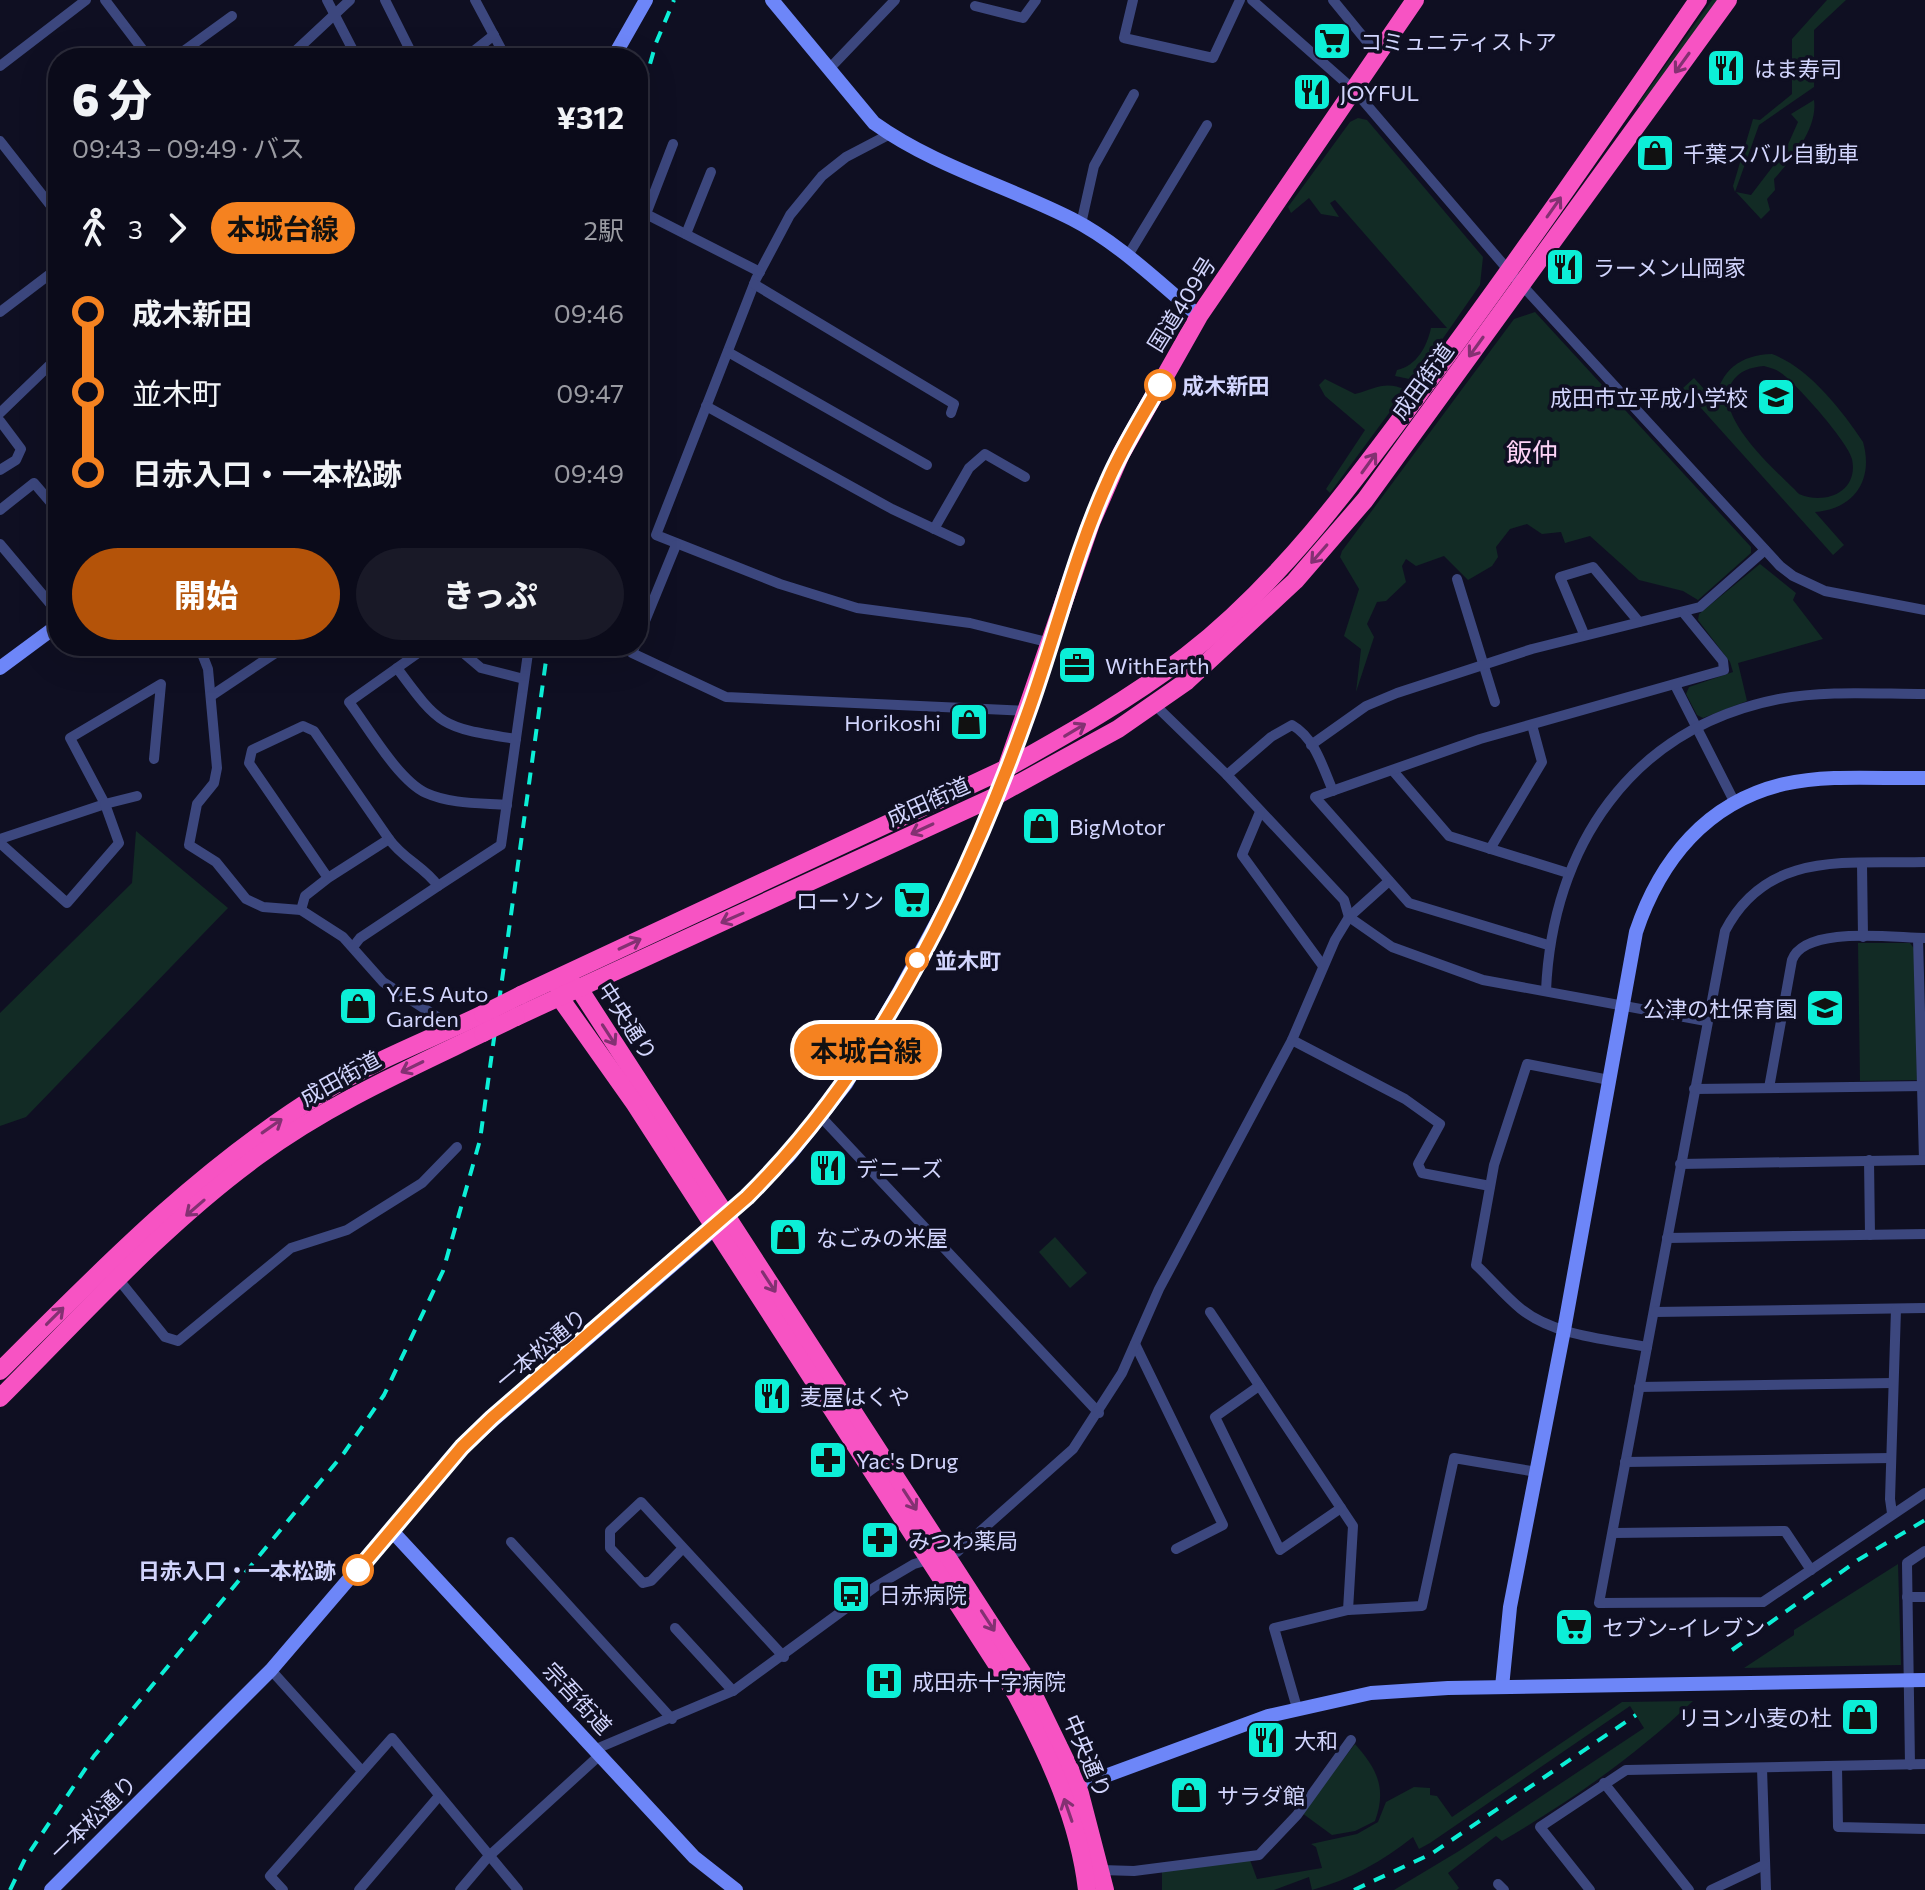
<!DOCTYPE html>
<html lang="ja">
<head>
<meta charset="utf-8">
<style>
	body { margin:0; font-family:Commissioner,"Noto Sans JP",sans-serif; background:#191927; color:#f1f3f6; height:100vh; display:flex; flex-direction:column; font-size:30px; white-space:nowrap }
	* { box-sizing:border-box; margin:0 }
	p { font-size:26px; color:#9a9ba2 }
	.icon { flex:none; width:44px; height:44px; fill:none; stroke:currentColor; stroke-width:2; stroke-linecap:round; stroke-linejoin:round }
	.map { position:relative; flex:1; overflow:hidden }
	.side { position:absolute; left:48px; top:48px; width:600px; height:608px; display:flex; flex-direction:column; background:#0b0b1a; border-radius:32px; box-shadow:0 8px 32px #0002,0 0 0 2px #2b2b39 }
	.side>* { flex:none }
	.badge { padding:0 16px; border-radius:26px; font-size:28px; line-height:52px }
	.map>.badge { position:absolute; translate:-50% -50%; box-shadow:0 0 0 4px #fff }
	.legs { display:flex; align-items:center; gap:12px; height:88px; padding:0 24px; font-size:26px }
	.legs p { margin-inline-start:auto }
	.head { display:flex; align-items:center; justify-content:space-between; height:136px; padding:0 24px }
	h1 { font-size:44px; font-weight:800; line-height:60px }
	.button { display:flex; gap:16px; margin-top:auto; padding:16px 24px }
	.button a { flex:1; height:92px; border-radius:48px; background:#b45309; color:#fff; font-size:32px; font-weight:800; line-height:92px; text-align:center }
	.button a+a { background:#191927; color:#f1f3f6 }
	ul { padding:0 24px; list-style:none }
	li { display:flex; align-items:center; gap:28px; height:80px; font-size:30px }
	li i { display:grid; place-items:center; width:12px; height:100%; margin:0 10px; background:currentColor }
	li i::after { content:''; width:20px; height:20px; margin:-10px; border:6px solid; border-radius:50%; background:#0b0b1a }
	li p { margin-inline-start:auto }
	li:first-child i { background:linear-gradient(#0000 50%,currentColor 0) }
	li:last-child i { background:linear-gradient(currentColor 50%,#0000 0) }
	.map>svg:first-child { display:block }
</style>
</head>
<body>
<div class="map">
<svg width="1925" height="1890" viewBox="0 0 1925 1890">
	<rect width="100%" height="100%" fill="#0f0f22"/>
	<g fill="#122b25" fill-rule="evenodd">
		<polygon points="1712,0 1718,0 1642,107 1638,104"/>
		<polygon points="1827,0 1846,0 1814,30 1814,87 1759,125 1735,192 1733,186 1753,119 1760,120 1792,94 1792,39"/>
		<path d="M1814 100C1818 128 1792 159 1774 179L1775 190 1767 199 1770 210 1761 219 1736 192 1751 195 1786 149 1798 122 1791 114Z"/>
		<path d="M1358 118 1367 120 1483 257 1480 285 1414 380 1395 376 1397 370C1417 366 1427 346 1431 328H1447L1335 200 1330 203 1339 217 1321 214 1309 198 1291 213 1288 207 1350 122Z"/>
		<polygon points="1535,312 1751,547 1751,553 1698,600 1683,591 1639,580 1590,536 1565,543 1561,532 1542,534 1527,524 1510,529 1496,547 1498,557 1492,566 1468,580 1444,556 1416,566 1406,559 1402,566 1406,582 1386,601 1377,602 1367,624 1374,637 1356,692 1361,649 1344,636 1359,589 1340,557 1342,551 1514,319"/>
		<path d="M1772 354C1808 367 1842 410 1863 442 1874 480 1854 509 1815 512L1844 545 1833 555 1683 388 1694 378 1715 401C1721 370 1740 355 1772 354ZM1764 366C1770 368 1776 369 1781 373 1796 383 1849 443 1852 459 1859 493 1824 505 1799 494 1777 471 1711 416 1732 382 1739 371 1751 367 1764 366Z"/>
		<path d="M1325 379 1355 394C1375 389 1385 380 1406 390L1330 493 1326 489 1365 430 1325 396 1319 385Z"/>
		<polygon points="1760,564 1796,593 1793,600 1823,639 1738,663 1747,701 1703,718 1697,715 1686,694 1689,687 1733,672 1730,662 1698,620 1699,614"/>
		<polygon points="136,831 228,908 26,1117 0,1126 0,1013 132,883"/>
		<polygon points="1858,943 1910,943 1915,950 1917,1080 1860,1081"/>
		<polygon points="1055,1237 1087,1273 1070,1288 1039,1252"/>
		<polygon points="1898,1564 1901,1665 1744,1668 1794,1635 1794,1630"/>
		<path d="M1693 1701C1634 1757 1572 1800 1502 1841L1496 1836 1448 1873 1459 1888 1457 1890H1394L1459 1851 1644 1728 1630 1706 1430 1843 1419 1849 1413 1837C1383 1861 1349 1880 1312 1890L1309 1877 1274 1890H1162V1871L1250 1860 1257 1879 1322 1868 1316 1847 1311 1844 1357 1834 1378 1822 1386 1802 1414 1787 1430 1788V1795L1437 1796 1452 1817 1622 1702Z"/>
		<path d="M1355 1744C1377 1769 1387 1788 1375 1821L1355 1831 1332 1835 1302 1813Z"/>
	</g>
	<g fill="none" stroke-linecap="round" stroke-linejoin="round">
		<g stroke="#3c477e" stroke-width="10">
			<polyline points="105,0 149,58"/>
			<polyline points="327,0 357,58"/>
			<polyline points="385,0 414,58"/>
			<polyline points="475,0 506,58"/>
			<polyline points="1133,0 1124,38 1213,58 1240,0"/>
			<polyline points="1252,0 1354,90 1509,271 1780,566 1793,576 1825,591 1925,610"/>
			<polyline points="1333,0 1378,55"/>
			<polyline points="975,6 1023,18 1036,0"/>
			<polyline points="174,58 232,16"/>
			<polyline points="288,58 350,0"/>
			<polyline points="465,58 494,35"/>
			<polyline points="0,66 86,0"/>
			<polyline points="830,68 895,0"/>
			<polyline points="890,134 846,157 822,176 790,215 756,279 656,535 780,584 857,608 970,623 1051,643"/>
			<polyline points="0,141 58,215"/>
			<polyline points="673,144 646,214 760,272"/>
			<polyline points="1081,224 1094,166 1134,94"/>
			<polyline points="686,234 711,172"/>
			<polyline points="1127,257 1207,125"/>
			<polyline points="754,284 954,404 951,413"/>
			<polyline points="0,312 58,268"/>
			<polyline points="728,352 927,465"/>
			<polyline points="706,406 892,509 960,541"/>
			<polyline points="0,413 58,357"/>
			<polyline points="0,421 21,449 16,460 0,470"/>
			<polyline points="0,510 34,483 58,511"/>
			<polyline points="934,529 969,468 985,454 1025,477"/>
			<polyline points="0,544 58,613"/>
			<polyline points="1457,579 1495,702"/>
			<polyline points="1584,634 1560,577 1593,567 1639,622"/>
			<polyline points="638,638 676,545"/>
			<polyline points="199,646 208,669 217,768 214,783 197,804 189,845 216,862 246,899 263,907 301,910 343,937 383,982 439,1018 448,1031"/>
			<path d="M428 646 349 702C368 727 398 780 426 793 450 804 481 803 507 805"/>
			<polyline points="455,646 481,668 524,679"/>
			<polyline points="635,646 632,653 726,697 1027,711"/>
			<path d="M397 668C441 728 442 727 516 739"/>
			<polyline points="1676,687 1735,803"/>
			<polyline points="211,696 286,646"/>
			<polyline points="1155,705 1227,775 1344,900 1349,917 1392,947 1483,980 1706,1021"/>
			<polyline points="1311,745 1366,706 1397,693 1532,649 1700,607 1765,550"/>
			<polyline points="1394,772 1449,836 1568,873"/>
			<path d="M1227 775 1271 737 1292 725C1315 738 1323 768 1333 791"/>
			<polyline points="1260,812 1242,855 1323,966"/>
			<polyline points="0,839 105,804 70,738 161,684 154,759"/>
			<polyline points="0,843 67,903 119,843 105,804 137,796"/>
			<polyline points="1490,849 1542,762 1532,725"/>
			<path d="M1925 862C1846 864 1767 850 1725 931L1599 1603 1763 1602 1925 1493"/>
			<polyline points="1862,864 1863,937"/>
			<polyline points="438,886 501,845 529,646"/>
			<polyline points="301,910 305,896 328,878 249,763 252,750 303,726 314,731 389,839 328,878"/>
			<polyline points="1918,938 1924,1160"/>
			<polyline points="1548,945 1409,903 1315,797 1480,739 1724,670 1723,661 1683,612"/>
			<path d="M353 947 360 938 438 886C425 867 403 859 389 839"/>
			<path d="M1546 991C1552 847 1631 728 1779 699 1826 690 1877 694 1925 694"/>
			<polyline points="1292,1040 1405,1099 1440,1124 1418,1164 1422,1173 1490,1186"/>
			<path d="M1609 1080 1527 1064 1494 1165 1476 1265C1491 1279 1505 1296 1521 1309 1555 1336 1606 1339 1647 1347"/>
			<path d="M1769 1088 1792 960C1805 925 1894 938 1925 938"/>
			<polyline points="1694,1089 1925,1086"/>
			<polyline points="821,1117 1099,1413"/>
			<polyline points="1869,1160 1870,1235"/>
			<polyline points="1680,1164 1925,1160"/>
			<polyline points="1667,1238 1925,1234"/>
			<polyline points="115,1275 165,1337 178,1341 291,1248 347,1230 422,1183 457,1147"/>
			<polyline points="1210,1312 1353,1526 1348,1610"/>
			<polyline points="1654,1312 1925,1308"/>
			<polyline points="1135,1344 1223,1525 1176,1549"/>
			<polyline points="1259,1386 1215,1417 1280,1550 1341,1508"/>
			<polyline points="1639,1387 1893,1383"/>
			<polyline points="1625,1462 1891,1458"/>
			<polyline points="1892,1513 1890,1499 1896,1309"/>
			<polyline points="1613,1533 1785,1531 1811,1570"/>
			<polyline points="511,1542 672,1719"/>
			<polyline points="683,1548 651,1581 643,1583 610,1548 610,1531 641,1502 784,1657"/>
			<polyline points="1907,1597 1925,1597"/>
			<polyline points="675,1628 733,1691"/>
			<polyline points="271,1670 362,1771"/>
			<polyline points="1297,1708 1274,1628 1348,1610 1422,1606 1454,1458 1537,1472"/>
			<polyline points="596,1749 733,1691 875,1587 914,1564 957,1552 1073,1449 1122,1373 1159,1289 1292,1040 1335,940 1349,917 1389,881"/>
			<polyline points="1910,1765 1907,1563 1925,1551"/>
			<polyline points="1837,1766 1838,1827 1925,1829"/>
			<polyline points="1762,1768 1766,1890"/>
			<polyline points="1604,1783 1689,1890"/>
			<polyline points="1101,1870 1134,1871 1259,1855 1297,1815 1351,1740"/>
			<polyline points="1498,1884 1504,1890"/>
			<polyline points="283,1890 270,1876 392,1738 518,1890"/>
			<polyline points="359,1890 439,1796"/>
			<polyline points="460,1890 488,1857 601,1754"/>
			<polyline points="1590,1890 1540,1827 1626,1770 1925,1764"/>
			<polyline points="1711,1890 1764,1865"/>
		</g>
		<g stroke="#6d86f8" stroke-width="14">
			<path d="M772 0 874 123C934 166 1007 186 1072 219 1119 243 1159 283 1199 316"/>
			<polyline points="613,58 646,0"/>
			<polyline points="0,668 58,625"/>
			<polyline points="392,1531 694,1857 736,1890"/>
			<path d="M1502 1687 1510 1607 1564 1330 1636 932C1660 860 1707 802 1784 784 1829 774 1880 779 1925 778"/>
			<polyline points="1078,1786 1268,1716 1371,1693 1448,1688 1925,1680"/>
			<polyline points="51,1890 271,1670 462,1447 705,1237 789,1156 846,1084 899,992 966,868 994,797"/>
		</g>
		<g stroke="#f753c3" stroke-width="18">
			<polyline points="1006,769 1091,523 1121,454 1199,316 1415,0"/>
			<polyline points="569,982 578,987 1025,1677 1078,1786 1105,1890"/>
			<path d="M560 987V998L635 1104 1016 1694C1049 1756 1079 1820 1087 1890"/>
			<path d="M521 995 1007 768C1068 734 1130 699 1186 656 1285 579 1359 475 1433 375 1524 252 1611 126 1698 0"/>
			<polyline points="516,1017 994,797 1118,729 1187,681 1295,581 1365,500 1728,0"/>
			<path d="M0 1371C103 1268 200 1168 325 1091 375 1060 431 1039 483 1014"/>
			<path d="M0 1398C83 1315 163 1225 258 1156 327 1105 406 1070 483 1033"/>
		</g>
		<g stroke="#0cefd7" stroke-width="4" stroke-dasharray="12 10" stroke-linecap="butt">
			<polyline points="638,106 656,43 674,0"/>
			<polyline points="1732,1650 1858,1560 1925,1520"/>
			<polyline points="10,1890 25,1859 94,1756 344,1453 384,1395 443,1271 480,1140 548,646"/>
			<polyline points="1354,1890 1431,1854 1636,1715"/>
		</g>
		<g stroke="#f753c3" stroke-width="18">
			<polyline points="483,1014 521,995"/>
			<polyline points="483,1033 516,1017"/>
		</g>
	</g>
	<defs><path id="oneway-shaft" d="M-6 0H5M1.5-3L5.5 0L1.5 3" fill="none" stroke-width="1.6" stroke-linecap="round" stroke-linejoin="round" transform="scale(2)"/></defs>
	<g stroke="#833172">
		<use href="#oneway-shaft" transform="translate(1682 63) rotate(126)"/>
		<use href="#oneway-shaft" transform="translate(1554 207) rotate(-55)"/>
		<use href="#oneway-shaft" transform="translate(1476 347) rotate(126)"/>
		<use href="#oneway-shaft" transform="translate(1369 463) rotate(-54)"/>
		<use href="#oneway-shaft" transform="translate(1319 554) rotate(131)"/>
		<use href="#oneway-shaft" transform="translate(1075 730) rotate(-31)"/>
		<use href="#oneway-shaft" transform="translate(922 829) rotate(155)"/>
		<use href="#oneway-shaft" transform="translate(732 918) rotate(156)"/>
		<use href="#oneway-shaft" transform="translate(630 944) rotate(-25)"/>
		<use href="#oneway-shaft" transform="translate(609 1035) rotate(57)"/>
		<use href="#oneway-shaft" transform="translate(412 1067) rotate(154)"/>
		<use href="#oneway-shaft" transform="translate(272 1126) rotate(-35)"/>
		<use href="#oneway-shaft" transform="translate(195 1208) rotate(139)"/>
		<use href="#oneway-shaft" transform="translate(769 1282) rotate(57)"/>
		<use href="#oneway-shaft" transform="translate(55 1316) rotate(-45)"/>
		<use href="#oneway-shaft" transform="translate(910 1500) rotate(57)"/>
		<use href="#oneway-shaft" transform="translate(988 1621) rotate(57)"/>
		<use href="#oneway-shaft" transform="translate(1068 1810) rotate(-109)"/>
	</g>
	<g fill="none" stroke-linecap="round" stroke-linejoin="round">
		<g stroke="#fff" stroke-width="18">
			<path id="line-1" d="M358 1570 462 1447 492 1418 747 1197C877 1068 966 887 1027 715 1055 638 1074 556 1108 481 1122 448 1142 417 1160 385"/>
		</g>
		<use href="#line-1" stroke="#f58220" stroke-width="12"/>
	</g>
	<defs>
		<g id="supermarket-square" transform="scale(2)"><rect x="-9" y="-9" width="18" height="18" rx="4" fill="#0cefd7" stroke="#0f0f22"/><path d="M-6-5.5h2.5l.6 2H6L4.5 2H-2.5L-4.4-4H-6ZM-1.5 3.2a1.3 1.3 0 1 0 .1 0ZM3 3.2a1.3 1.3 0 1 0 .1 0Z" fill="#111"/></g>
		<g id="restaurant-square" transform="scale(2)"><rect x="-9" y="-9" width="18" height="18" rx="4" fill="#0cefd7" stroke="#0f0f22"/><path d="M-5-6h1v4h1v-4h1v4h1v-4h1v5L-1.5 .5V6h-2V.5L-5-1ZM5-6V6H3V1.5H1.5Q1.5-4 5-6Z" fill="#111"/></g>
		<g id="shop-square" transform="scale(2)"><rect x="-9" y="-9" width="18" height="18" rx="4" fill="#0cefd7" stroke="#0f0f22"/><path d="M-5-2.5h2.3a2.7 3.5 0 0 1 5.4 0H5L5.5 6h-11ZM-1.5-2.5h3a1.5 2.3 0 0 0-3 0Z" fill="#111"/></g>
		<g id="school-square" transform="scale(2)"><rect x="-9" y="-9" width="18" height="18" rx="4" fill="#0cefd7" stroke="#0f0f22"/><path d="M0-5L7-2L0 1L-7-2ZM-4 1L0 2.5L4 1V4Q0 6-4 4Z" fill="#111"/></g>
		<g id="office-square" transform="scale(2)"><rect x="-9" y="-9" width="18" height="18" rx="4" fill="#0cefd7" stroke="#0f0f22"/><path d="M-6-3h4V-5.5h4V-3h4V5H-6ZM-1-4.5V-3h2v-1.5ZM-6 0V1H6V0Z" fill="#111"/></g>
		<g id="pharmacy-square" transform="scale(2)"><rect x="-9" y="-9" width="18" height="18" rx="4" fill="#0cefd7" stroke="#0f0f22"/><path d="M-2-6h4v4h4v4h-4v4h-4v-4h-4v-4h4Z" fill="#111"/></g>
		<g id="bus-square" transform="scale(2)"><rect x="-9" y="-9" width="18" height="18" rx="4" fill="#0cefd7" stroke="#0f0f22"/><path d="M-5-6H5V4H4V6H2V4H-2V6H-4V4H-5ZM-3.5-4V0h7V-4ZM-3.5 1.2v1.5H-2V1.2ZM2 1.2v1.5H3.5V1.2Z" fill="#111"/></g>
		<g id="hospital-square" transform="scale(2)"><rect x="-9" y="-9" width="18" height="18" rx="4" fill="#0cefd7" stroke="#0f0f22"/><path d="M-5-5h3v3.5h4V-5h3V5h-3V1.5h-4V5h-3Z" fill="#111"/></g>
	</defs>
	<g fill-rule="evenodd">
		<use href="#supermarket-square" x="1332" y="41"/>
		<use href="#restaurant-square" x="1726" y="68"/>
		<use href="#restaurant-square" x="1312" y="92"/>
		<use href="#shop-square" x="1655" y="153"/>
		<use href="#restaurant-square" x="1565" y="267"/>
		<use href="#school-square" x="1776" y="397"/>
		<use href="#office-square" x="1077" y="665"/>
		<use href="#shop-square" x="969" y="722"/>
		<use href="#shop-square" x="1041" y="826"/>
		<use href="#supermarket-square" x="912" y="900"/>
		<use href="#shop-square" x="358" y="1006"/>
		<use href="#school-square" x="1825" y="1008"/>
		<use href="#restaurant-square" x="828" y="1168"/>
		<use href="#shop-square" x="788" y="1237"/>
		<use href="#restaurant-square" x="772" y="1396"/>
		<use href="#pharmacy-square" x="828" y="1460"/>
		<use href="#pharmacy-square" x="880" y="1540"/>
		<use href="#bus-square" x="851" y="1594"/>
		<use href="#supermarket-square" x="1574" y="1627"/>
		<use href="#hospital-square" x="884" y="1681"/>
		<use href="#shop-square" x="1860" y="1717"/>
		<use href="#restaurant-square" x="1266" y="1740"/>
		<use href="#shop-square" x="1189" y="1795"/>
	</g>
	<g fill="#fff" stroke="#f58220" stroke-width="4">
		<circle cx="1160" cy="385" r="14"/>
		<circle cx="917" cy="960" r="10"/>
		<circle cx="358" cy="1570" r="14"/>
	</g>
	<g text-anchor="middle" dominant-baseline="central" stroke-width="7" stroke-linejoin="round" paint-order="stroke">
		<g font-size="22" fill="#d2d5fd" stroke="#0f0f22" text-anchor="start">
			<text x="1360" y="41">コミュニティストア</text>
			<text x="1754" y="68">はま寿司</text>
			<text x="1340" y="92">JOYFUL</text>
			<text x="1683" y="153">千葉スバル自動車</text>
			<text x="1593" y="267">ラーメン山岡家</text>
			<text x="1748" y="397" text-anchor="end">成田市立平成小学校</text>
			<text x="1105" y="665">WithEarth</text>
			<text x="941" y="722" text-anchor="end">Horikoshi</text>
			<text x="1069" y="826">BigMotor</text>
			<text x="884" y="900" text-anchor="end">ローソン</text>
			<text x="386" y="993">Y.E.S Auto<tspan x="386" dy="25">Garden</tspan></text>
			<text x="1797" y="1008" text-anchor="end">公津の杜保育園</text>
			<text x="856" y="1168">デニーズ</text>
			<text x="816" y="1237">なごみの米屋</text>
			<text x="800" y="1396">麦屋はくや</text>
			<text x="856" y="1460">Yac's Drug</text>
			<text x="908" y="1540">みつわ薬局</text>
			<text x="879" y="1594">日赤病院</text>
			<text x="1602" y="1627">セブン-イレブン</text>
			<text x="912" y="1681">成田赤十字病院</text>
			<text x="1832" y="1717" text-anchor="end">リヨン小麦の杜</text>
			<text x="1294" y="1740">大和</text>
			<text x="1217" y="1795">サラダ館</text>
		</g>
		<g font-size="22" fill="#d2d5fd" stroke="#0f0f22">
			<text transform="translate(1181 304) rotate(-58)">国道409号</text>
			<text transform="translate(1422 381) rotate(-54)">成田街道</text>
			<text transform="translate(928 801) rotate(-24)">成田街道</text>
			<text transform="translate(628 1021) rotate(57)">中央通り</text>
			<text transform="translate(340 1078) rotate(-29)">成田街道</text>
			<text transform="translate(541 1348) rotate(-40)">一本松通り</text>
			<text transform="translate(578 1698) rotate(47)">宗吾街道</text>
			<text transform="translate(1088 1756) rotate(67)">中央通り</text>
			<text transform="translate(93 1817) rotate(-44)">一本松通り</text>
		</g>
		<g font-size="22" font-weight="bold" fill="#d2d5fd" stroke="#0f0f22" text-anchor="start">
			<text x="1182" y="385">成木新田</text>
			<text x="935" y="960">並木町</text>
			<text x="336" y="1570" text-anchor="end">日赤入口・一本松跡</text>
		</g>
		<g font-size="26" fill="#fdd3f6" stroke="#0f0f22">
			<text x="1532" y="451">飯仲</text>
		</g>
	</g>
</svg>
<b class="badge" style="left:866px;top:1050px;background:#f58220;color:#111">本城台線</b>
<section class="side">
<div class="head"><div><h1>6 分</h1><p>09:43 – 09:49 · バス</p></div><b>¥312</b></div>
<div class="legs"><svg class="icon" aria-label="walk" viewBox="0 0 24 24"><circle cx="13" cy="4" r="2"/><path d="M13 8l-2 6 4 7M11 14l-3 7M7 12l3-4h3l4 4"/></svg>3<svg class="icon" aria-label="forward" viewBox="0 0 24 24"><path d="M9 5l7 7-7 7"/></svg><b class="badge" style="background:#f58220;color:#111">本城台線</b><p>2駅</p></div>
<ul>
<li><i style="color:#f58220"></i><b>成木新田</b><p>09:46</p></li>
<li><i style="color:#f58220"></i><span>並木町</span><p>09:47</p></li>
<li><i style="color:#f58220"></i><b>日赤入口・一本松跡</b><p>09:49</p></li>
</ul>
<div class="button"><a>開始</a><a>きっぷ</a></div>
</section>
</div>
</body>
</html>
